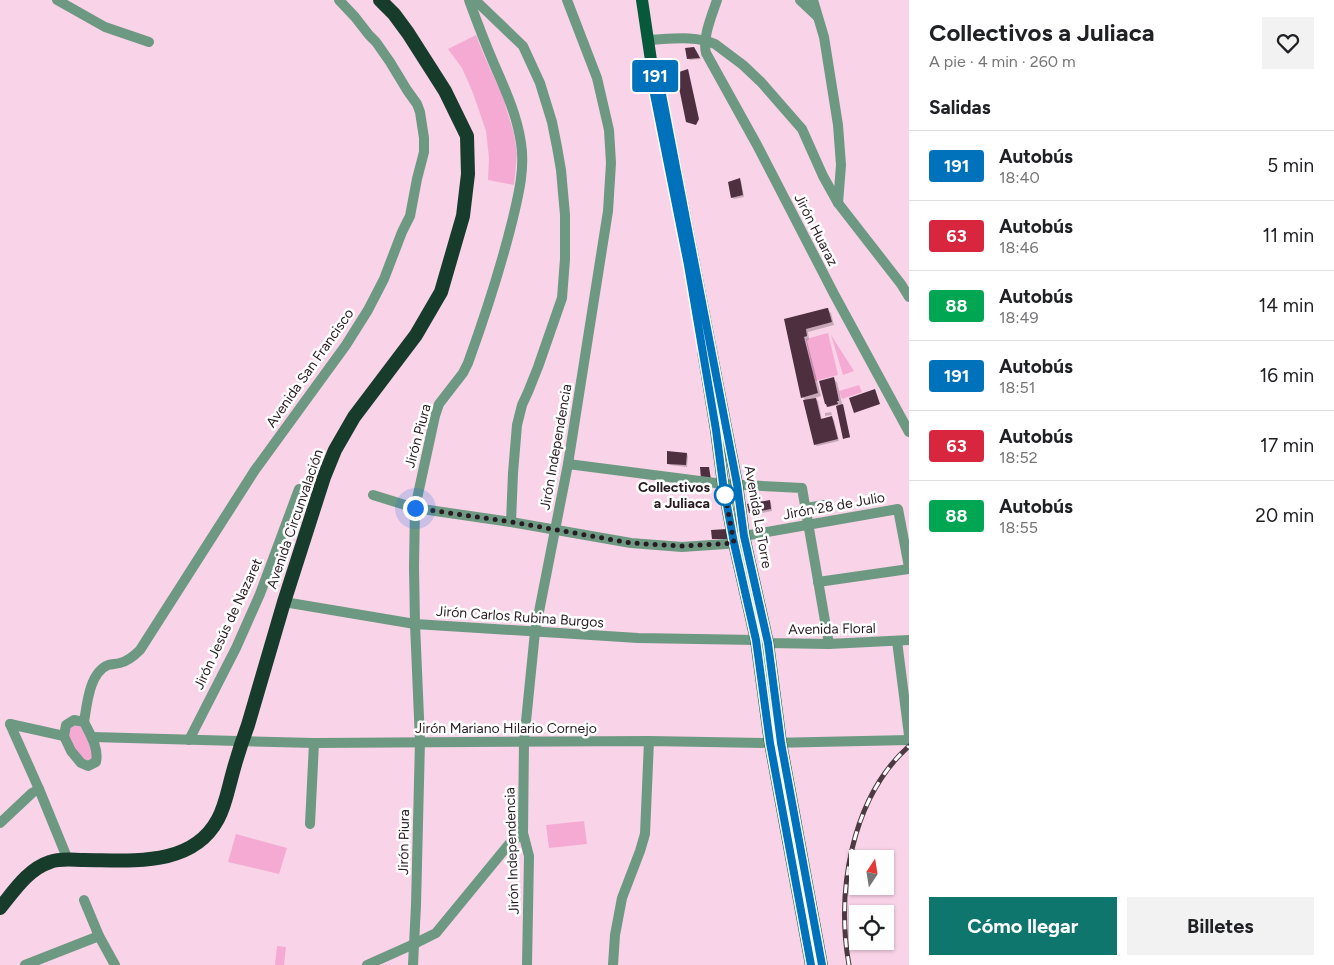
<!DOCTYPE html>
<html lang="es">
<head>
<meta charset="utf-8">
<style>
	body { margin:0; font-family:Figtree,sans-serif; background:#f2f2f2; color:#202124; height:100vh; display:flex; flex-direction:column; font-size:19px; white-space:nowrap }
	* { box-sizing:border-box; margin:0 }
	p { font-size:16px; color:#757577 }
	.icon { flex:none; width:28px; height:28px; fill:none; stroke:currentColor; stroke-width:2; stroke-linecap:round; stroke-linejoin:round }
	.map { position:relative; flex:1; overflow:hidden }
	.panel { display:flex; flex-direction:column; background:#fff; width:425px }
	.panel>* { flex:none }
	.badge { padding:0 10px; border-radius:4px; font-size:18px; line-height:32px }
	.needle { width:32px; rotate:12deg }
	.tools { position:absolute; left:849px; top:850px; display:grid; gap:10px }
	.tools a { display:grid; place-items:center; width:45px; height:45px; border-radius:0px; background:#fff; box-shadow:0 1px 4px #0004; font-size:25px }
	.you { position:absolute; width:25px; height:25px; margin:-12px; border:4px solid #fff; border-radius:50%; background:#1a73e8; box-shadow:0 0 0 8px #1a73e833 }
	.map>.badge { position:absolute; translate:-50% -50%; box-shadow:0 0 0 2px #fff }
	h2 { padding:0 20px; font-size:19px; line-height:45px }
	.round { display:grid; place-items:center; flex:none; width:52px; height:52px; border-radius:0px; background:#f2f2f2 }
	.headline { display:flex; align-items:center; justify-content:space-between; height:85px; padding:0 20px }
	h1 { font-size:24px; font-weight:700; line-height:38px }
	.primary-button { display:flex; gap:10px; margin-top:auto; padding:10px 20px }
	.primary-button a { flex:1; height:58px; border-radius:0px; background:#0f766e; color:#fff; font-size:20px; font-weight:700; line-height:58px; text-align:center }
	.primary-button a+a { background:#f2f2f2; color:#202124 }
	ul { padding:0; list-style:none }
	li { display:flex; align-items:center; gap:15px; height:70px; padding:0 20px; border-top:1px solid #e0e0e0 }
	li div { flex:1 }
	li b { display:block; font-size:19px }
	li em { font-style:normal }
	li .badge { min-width:55px; font-weight:700; text-align:center }
	main { display:flex; flex:1; min-height:0 }
	.map>svg:first-child { display:block }
</style>
</head>
<body>
<main>
<div class="map">
<svg width="909" height="965" viewBox="0 0 909 965">
	<rect width="100%" height="100%" fill="#f9d3e7"/>
	<g fill="#f5aad3">
		<polygon points="476,35 483,53 503,97 514,134 517,154 514,185 488,180 489,158 486,131 473,93 462,68 448,49"/>
		<polygon points="828,333 838,375 815,381 806,339"/>
		<polygon points="831,335 854,371 843,375"/>
		<polygon points="859,385 862,392 842,399 839,391"/>
		<polygon points="83,723 97,755 88,765 72,750 67,725"/>
		<polygon points="584,821 587,844 549,848 546,825"/>
		<polygon points="236,834 287,848 279,874 228,862"/>
		<polygon points="277,946 286,947 284,965 275,965"/>
	</g>
	<g fill="#0003">
		<polygon points="694,48 696,50 701,59 690,60 688,58"/>
		<polygon points="739,179 741,181 744,197 734,199 732,197"/>
		<polygon points="828,310 831,313 834,325 808,332 809,339 807,341 821,396 815,398 818,401 822,420 832,418 834,420 839,441 817,446 815,444 806,401 803,397 786,320"/>
		<polygon points="833,379 837,382 850,438 844,438 837,405 829,407 826,404"/>
		<polygon points="831,412 832,415 825,416 825,413"/>
		<polygon points="687,454 688,456 687,467 670,465 668,463"/>
		<polygon points="769,501 771,503 772,511 752,515 750,513"/>
	</g>
	<g fill="#4d2f40">
		<polygon points="694,47 700,58 687,59 685,48"/>
		<polygon points="688,69 699,119 696,125 686,122 676,73"/>
		<polygon points="740,178 743,195 731,198 728,182"/>
		<polygon points="827,308 828,308 832,322 806,329 807,336 804,337 818,393 801,398 784,319"/>
		<polygon points="834,377 839,401 837,401 838,404 827,407 826,404 825,404 819,381"/>
		<polygon points="875,389 880,404 854,413 849,398"/>
		<polygon points="816,398 821,419 832,416 838,439 814,445 803,400"/>
		<polygon points="843,404 850,437 843,439 836,406"/>
		<polygon points="667,451 687,453 686,465 667,464"/>
		<polygon points="700,467 709,467 711,480 701,479"/>
		<polygon points="770,500 771,509 749,513 747,504"/>
		<polygon points="728,529 729,539 712,539 711,530"/>
	</g>
	<g fill="none" stroke-linecap="round" stroke-linejoin="round">
		<g stroke="#6d9882" stroke-width="10">
			<polyline points="57,0 105,27 149,42"/>
			<polyline points="475,0 523,46 540,83 552,122 557,147 561,170 565,215 565,259 562,298 538,367 528,392 522,405 517,425 513,473 511,522"/>
			<path d="M717 0C712 15 702 38 706 53L757 145 834 294 909 432"/>
			<polyline points="800,0 817,16"/>
			<polyline points="813,0 824,37 838,125 841,165 838,203"/>
			<path d="M648 40C670 39 696 35 715 44L743 65 761 82 802 129 823 176 838 203 901 284 909 297"/>
			<polyline points="568,464 723,484 802,488 829,644"/>
			<polyline points="373,495 415,508 511,522 631,543 682,547 740,543"/>
			<polyline points="806,508 824,505"/>
			<polyline points="744,536 898,509 909,567"/>
			<polyline points="818,582 909,569"/>
			<polyline points="284,602 415,624 638,638 756,640 768,643 829,644 909,640"/>
			<polyline points="897,641 909,735"/>
			<path d="M74 720 84 722C90 734 99 748 96 762L88 766 81 763 71 751 64 736 66 725Z"/>
			<path d="M84 722C87 705 89 673 108 665 112 664 116 664 120 663 128 661 134 656 140 650L255 470 346 345 368 310 384 279 402 232 410 216 417 179 424 152V138L420 112 417 104 407 90 390 62 376 42 369 35 355 17 339 0"/>
			<polyline points="10,724 39,789 68,860"/>
			<polyline points="10,724 64,736"/>
			<polyline points="92,737 314,743 649,741 770,743 909,740"/>
			<polyline points="189,740 236,648 260,594 299,489"/>
			<polyline points="0,823 32,793 39,789"/>
			<polyline points="310,824 314,743"/>
			<polyline points="84,900 99,936 115,965"/>
			<polyline points="25,965 99,936"/>
			<polyline points="367,965 414,944 436,933 510,843 523,833"/>
			<path d="M413 965 416 905 420 741 415 624 414 567 415 508 435 416 439 404 463 373 468 363C485 316 501 267 513 218 519 193 525 168 521 143 517 115 505 89 494 64 485 43 477 22 469 0"/>
			<polyline points="527,965 529,856 523,833 524,741 535,632 568,464 608,211 611,163 609,130 597,78 567,0"/>
			<polyline points="613,965 615,935 622,898 640,851 645,834 649,741"/>
		</g>
		<g stroke="#07593b" stroke-width="12">
			<polyline points="642,0 652,67 661,94 737,484 744,536 768,643 781,743 822,965"/>
			<polyline points="703,351 716,430 723,484 734,543 756,640 770,743 811,965"/>
		</g>
		<path stroke="#183c2b" stroke-width="14" d="M0 908C14 891 28 869 50 862 60 858 73 860 84 860 130 860 192 868 218 819 224 808 227 795 230 783 235 763 241 744 248 725L284 602 324 477 335 450 354 417 416 335 441 292 463 216 468 174 467 136 445 91 431 69 408 33 394 14 380 0"/>
		<g stroke="#4d3b44" stroke-width="5">
			<path id="rail" d="M849 965C836 892 851 798 909 746"/>
		</g>
		<use href="#rail" stroke="#fff" stroke-width="3" stroke-dasharray="9" stroke-linecap="butt"/>
	</g>
	<g fill="none" stroke-linecap="round" stroke-linejoin="round">
		<g stroke="#fff" stroke-width="11">
			<polyline id="line" points="811,965 770,743 756,640 734,543 723,484 716,430 688,265 654,94 654,75 662,94 737,484 744,536 768,643 781,743 822,965"/>
		</g>
		<use href="#line" stroke="#0072bc" stroke-width="8"/>
		<polyline stroke="#291b22" stroke-width="5" stroke-dasharray="0 9" points="415,508 512,522 631,543 682,546 734,543 725,495"/>
	</g>
	<circle fill="#fff" stroke="#0072bc" stroke-width="2.5" cx="725" cy="495" r="10"/>
	<g text-anchor="middle" dominant-baseline="central" stroke-width="5" stroke-linejoin="round" paint-order="stroke">
		<g font-size="14" fill="#291b22" stroke="#fff">
			<text transform="translate(816 230) rotate(63)">Jirón Huaraz</text>
			<text transform="translate(310 368) rotate(-55)">Avenida San Francisco</text>
			<text transform="translate(418 436) rotate(-75)">Jirón Piura</text>
			<text transform="translate(556 447) rotate(-80)">Jirón Independencia</text>
			<text transform="translate(834 506) rotate(-10)">Jirón 28 de Julio</text>
			<text transform="translate(758 517) rotate(80)">Avenida La Torre</text>
			<text transform="translate(295 519) rotate(-71)">Avenida Circunvalación</text>
			<text transform="translate(520 617) rotate(4)">Jirón Carlos Rubina Burgos</text>
			<text transform="translate(228 624) rotate(-65)">Jirón Jesús de Nazaret</text>
			<text transform="translate(832 629) rotate(-1)">Avenida Floral</text>
			<text x="506" y="728">Jirón Mariano Hilario Cornejo</text>
			<text transform="translate(404 842) rotate(-89)">Jirón Piura</text>
			<text transform="translate(512 851) rotate(-92)">Jirón Independencia</text>
		</g>
		<g font-size="14" font-weight="bold" fill="#291b22" stroke="#fff" text-anchor="end">
			<text x="710" y="487">Collectivos<tspan x="710" dy="16">a Juliaca</tspan></text>
		</g>
	</g>
</svg>
<div class="tools">
<a><svg class="needle" viewBox="-14 -14 28 28"><path d="M0-13l5 13h-10z" fill="#e53935"/><path d="M0 13l5-13h-10z" fill="#757577"/></svg></a>
<a><svg class="icon" aria-label="locate" viewBox="0 0 24 24"><circle cx="12" cy="12" r="6"/><path d="M12 2v4M12 18v4M2 12h4M18 12h4"/></svg></a>
</div>
<div class="you" style="left:415px;top:508px"></div>
<b class="badge" style="left:655px;top:76px;background:#0072bc;color:#fff">191</b>
</div>
<section class="panel">
<div class="headline"><div><h1>Collectivos a Juliaca</h1><p>A pie · 4 min · 260 m</p></div><a class="round"><svg class="icon" aria-label="heart" viewBox="0 0 24 24"><path d="M12 20l-8-8c-3-5 5-10 8-4 3-6 11-1 8 4z"/></svg></a></div>
<h2>Salidas</h2>
<ul>
<li><span class="badge" style="background:#0072bc;color:#fff">191</span><div><b>Autobús</b><p>18:40</p></div><em>5 min</em></li>
<li><span class="badge" style="background:#d7263d;color:#fff">63</span><div><b>Autobús</b><p>18:46</p></div><em>11 min</em></li>
<li><span class="badge" style="background:#00a651;color:#fff">88</span><div><b>Autobús</b><p>18:49</p></div><em>14 min</em></li>
<li><span class="badge" style="background:#0072bc;color:#fff">191</span><div><b>Autobús</b><p>18:51</p></div><em>16 min</em></li>
<li><span class="badge" style="background:#d7263d;color:#fff">63</span><div><b>Autobús</b><p>18:52</p></div><em>17 min</em></li>
<li><span class="badge" style="background:#00a651;color:#fff">88</span><div><b>Autobús</b><p>18:55</p></div><em>20 min</em></li>
</ul>
<div class="primary-button"><a>Cómo llegar</a><a>Billetes</a></div>
</section>
</main>
</body>
</html>
